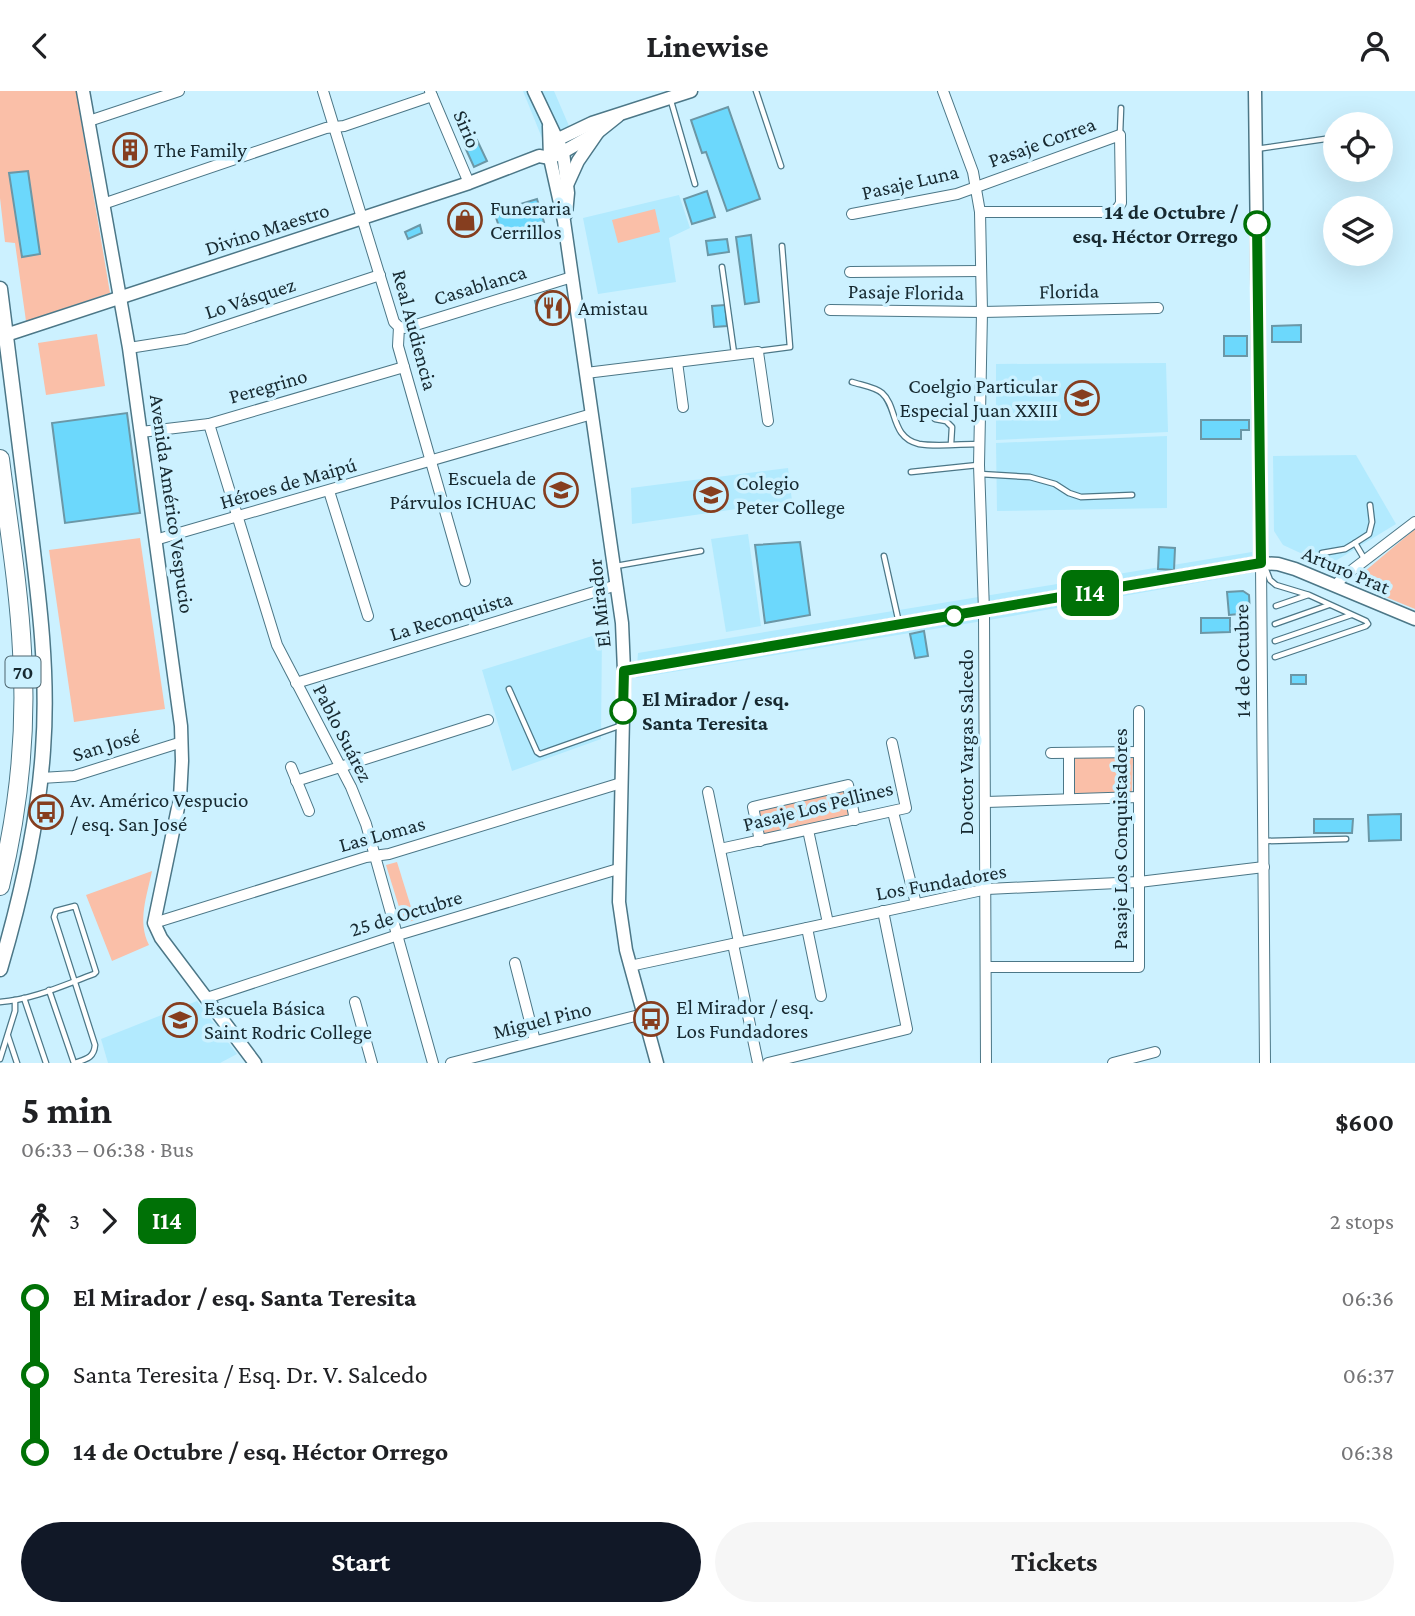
<!DOCTYPE html>
<html lang="en">
<head>
<meta charset="utf-8">
<style>
	body { margin:0; font-family:"Crimson Pro",serif; background:#f6f6f6; color:#202124; height:100vh; display:flex; flex-direction:column; font-size:26px; white-space:nowrap }
	* { box-sizing:border-box; margin:0 }
	p { font-size:23px; color:#757577 }
	.icon { flex:none; width:38px; height:38px; fill:none; stroke:currentColor; stroke-width:2; stroke-linecap:round; stroke-linejoin:round }
	.map { position:relative; height:972px; overflow:hidden }
	.details { display:flex; flex-direction:column; background:#fff; flex:1 }
	.details>* { flex:none }
	.badge { padding:0 14px; border-radius:10px; font-size:24px; line-height:46px }
	.fabs { position:absolute; left:1323px; top:21px; display:grid; gap:14px }
	.fabs a { display:grid; place-items:center; width:70px; height:70px; border-radius:50%; background:#fff; box-shadow:0 7px 28px #0002; font-size:35px }
	.map>.badge { position:absolute; translate:-50% -50%; box-shadow:0 0 0 4px #fff }
	.legs { display:flex; align-items:center; gap:10px; height:77px; padding:0 21px; font-size:23px }
	.legs p { margin-inline-start:auto }
	.head { display:flex; align-items:center; justify-content:space-between; height:119px; padding:0 21px }
	h1 { font-size:38px; font-weight:700; line-height:52px }
	.cta { display:flex; gap:14px; margin-top:auto; padding:14px 21px }
	.cta a { flex:1; height:80px; border-radius:42px; background:#111827; color:#fff; font-size:28px; font-weight:700; line-height:80px; text-align:center }
	.cta a+a { background:#f6f6f6; color:#202124 }
	ul { padding:0 21px; list-style:none }
	li { display:flex; align-items:center; gap:24px; height:77px; font-size:26px }
	li i { display:grid; place-items:center; width:10px; height:100%; margin:0 9px; background:currentColor }
	li i::after { content:''; width:18px; height:18px; margin:-9px; border:5px solid; border-radius:50%; background:#fff }
	li p { margin-inline-start:auto }
	li:first-child i { background:linear-gradient(#0000 50%,currentColor 0) }
	li:last-child i { background:linear-gradient(currentColor 50%,#0000 0) }
	header { display:flex; justify-content:space-between; align-items:center; height:91px; padding:0 21px; background:#fff; font-size:32px; font-weight:700 }
	.map>svg:first-child { display:block }
</style>
</head>
<body>
<header><svg class="icon" aria-label="back" viewBox="0 0 24 24"><path d="M15 5l-7 7 7 7"/></svg>Linewise<svg class="icon" aria-label="person" viewBox="0 0 24 24"><circle cx="12" cy="8" r="4"/><path d="M4 21q1-7 8-7t8 7"/></svg></header>
<div class="map">
<svg width="1415" height="972" viewBox="0 0 1415 972">
	<rect width="100%" height="100%" fill="#ccf1ff"/>
	<g fill="#b2eafe">
		<polygon points="523,0 554,0 569,35 542,47"/>
		<polygon points="679,104 690,137 669,147 676,191 598,203 583,127"/>
		<polygon points="1166,272 1168,341 996,349 996,273"/>
		<polygon points="1167,345 1167,417 997,420 996,352"/>
		<polygon points="1356,364 1396,433 1332,472 1320,471 1283,454 1274,440 1273,365"/>
		<polygon points="788,377 792,410 632,433 631,397"/>
		<polygon points="748,443 761,535 726,541 711,448"/>
		<polygon points="1252,461 1252,482 995,528 636,587 638,562"/>
		<polygon points="602,542 601,648 512,680 482,579"/>
		<polygon points="197,910 237,963 220,972 108,972 101,948"/>
	</g>
	<g fill="#fabfa8">
		<polygon points="0,0 76,0 110,202 26,230 15,152 5,151 0,107"/>
		<polygon points="655,118 660,141 618,152 612,129"/>
		<polygon points="97,243 105,295 46,304 38,252"/>
		<polygon points="1415,438 1415,518 1354,493 1358,486"/>
		<polygon points="140,447 165,618 74,631 49,459"/>
		<polygon points="1072,665 1133,667 1132,702 1071,703"/>
		<polygon points="847,695 854,728 761,749 754,717"/>
		<polygon points="397,771 415,829 404,832 386,774"/>
		<path d="M152 780C147 805 137 830 149 854L112 870 86 804Z"/>
	</g>
	<g fill="#6cd8fc" stroke="#6b97a6" stroke-width="2">
		<polygon points="728,16 760,108 727,120 706,61 702,62 691,29"/>
		<polygon points="136,45 143,67 124,73 117,50"/>
		<polygon points="477,49 487,70 474,76 464,54"/>
		<polygon points="28,80 40,163 22,166 9,82"/>
		<polygon points="707,100 715,126 692,133 684,108"/>
		<polygon points="537,108 544,131 502,144 494,121"/>
		<polygon points="468,119 474,135 462,139 457,123"/>
		<polygon points="420,134 422,142 408,148 405,141"/>
		<polygon points="751,144 759,211 745,213 736,146"/>
		<polygon points="727,148 729,161 708,164 706,150"/>
		<polygon points="548,206 554,210 558,224 540,229 535,210"/>
		<polygon points="725,214 727,235 714,236 712,215"/>
		<polygon points="1301,234 1301,251 1272,251 1272,235"/>
		<rect x="1224" y="245" width="23" height="20"/>
		<polygon points="127,322 140,422 65,432 52,332"/>
		<polygon points="1201,329 1249,329 1249,339 1241,339 1241,348 1201,348"/>
		<polygon points="800,451 810,524 765,532 755,454"/>
		<polygon points="1159,456 1175,457 1174,479 1158,478"/>
		<polygon points="1243,500 1249,504 1250,522 1229,524 1227,501"/>
		<polygon points="1201,527 1230,527 1230,541 1201,542"/>
		<polygon points="924,540 928,565 915,567 910,543"/>
		<rect x="1291" y="584" width="15" height="9"/>
		<polygon points="1401,723 1401,749 1369,750 1368,724"/>
		<polygon points="1314,728 1353,728 1352,742 1314,742"/>
	</g>
	<g fill="none" stroke-linecap="round" stroke-linejoin="round">
		<g stroke="#4c7787" stroke-width="7">
			<g id="service">
				<polyline points="756,0 781,75"/>
				<polyline points="671,10 695,93"/>
				<polyline points="1120,43 1121,17"/>
				<polyline points="1256,58 1325,48"/>
				<polyline points="722,176 734,262"/>
				<polyline points="759,260 790,256 782,155"/>
				<path d="M852 291C861 294 875 296 882 302 898 316 890 346 919 353 936 356 962 353 979 353"/>
				<polyline points="935,328 946,330 952,336 951,353"/>
				<polyline points="911,381 978,374"/>
				<polyline points="980,383 1030,386 1055,393 1069,402 1081,406 1132,404"/>
				<polyline points="1355,452 1369,443 1372,431 1370,414"/>
				<polyline points="1322,462 1345,458 1355,452 1365,469"/>
				<polyline points="884,465 899,532"/>
				<polyline points="616,475 701,460"/>
				<polyline points="1265,476 1270,489 1276,494 1309,504 1366,530 1368,533 1366,535 1275,566"/>
				<polyline points="1276,515 1308,504"/>
				<polyline points="1275,533 1329,514"/>
				<polyline points="1275,550 1351,524"/>
				<polyline points="509,598 537,661 540,663 622,634"/>
				<polyline points="1265,750 1346,748"/>
				<polyline points="49,899 74,972"/>
				<polyline points="24,907 46,972"/>
				<path d="M0 911C32 909 64 894 94 883L96 881 75 815 56 820 54 826 95 954C94 967 86 968 75 972"/>
				<polyline points="8,945 17,972"/>
				<polyline points="0,968 15,920 15,909"/>
			</g>
		</g>
		<g stroke="#4c7787" stroke-width="12">
			<g id="minor">
				<polyline points="323,0 394,231 399,236 398,255 465,490"/>
				<polyline points="430,0 469,92"/>
				<polyline points="943,0 973,81 980,121 982,221 979,374 984,520 986,972"/>
				<polyline points="89,30 179,0"/>
				<polyline points="103,113 326,37 344,35 432,5"/>
				<polyline points="852,123 957,103 1120,44 1121,112 1118,117 1111,121 980,121"/>
				<polyline points="850,181 981,180"/>
				<polyline points="830,219 982,221 1158,217"/>
				<polyline points="399,236 406,237 572,186"/>
				<polyline points="129,257 186,248 380,184"/>
				<polyline points="677,271 683,316"/>
				<polyline points="586,282 758,261 768,330"/>
				<polyline points="209,333 277,554 351,696 366,733 433,972"/>
				<polyline points="141,341 209,333 404,276"/>
				<polyline points="329,400 368,525"/>
				<polyline points="155,449 592,323"/>
				<polyline points="1261,472 1265,972"/>
				<polyline points="1335,495 1343,486 1415,431"/>
				<polyline points="296,592 617,494"/>
				<polyline points="1051,662 1139,661"/>
				<polyline points="1069,662 1069,708"/>
				<polyline points="291,676 309,720"/>
				<polyline points="41,687 74,685 182,651"/>
				<polyline points="296,690 488,629"/>
				<polyline points="708,701 739,851"/>
				<polyline points="986,711 1139,706"/>
				<polyline points="893,721 916,813"/>
				<polyline points="808,739 828,832"/>
				<polyline points="760,750 753,716 848,694 855,729"/>
				<polyline points="720,758 906,717 892,652"/>
				<polyline points="154,832 366,766 389,763 621,692"/>
				<polyline points="807,837 821,905"/>
				<polyline points="733,853 758,972"/>
				<polyline points="515,872 535,950"/>
				<polyline points="630,875 987,798 1139,791 1264,776"/>
				<polyline points="986,876 1139,876 1139,620"/>
				<polyline points="207,907 398,844 618,778"/>
				<polyline points="355,911 372,972"/>
				<polyline points="451,972 643,923"/>
				<polyline points="768,972 907,938 883,820"/>
				<polyline points="1113,972 1155,961"/>
			</g>
		</g>
		<g stroke="#4c7787" stroke-width="15">
			<g id="tertiary">
				<polyline points="83,0 129,257 181,635 182,670 180,707 154,832 161,847 255,972"/>
				<polyline points="1255,0 1261,472"/>
				<polyline points="550,52 592,32 691,0"/>
				<polyline points="6,244 469,92 539,65 550,67 563,61 598,41 618,25"/>
				<polyline points="624,580 1261,472 1278,473 1295,478 1415,528"/>
			</g>
		</g>
		<g stroke="#4c7787" stroke-width="15">
			<g id="secondary">
				<polyline points="534,0 563,61 568,102 566,123"/>
				<polyline points="549,35 550,67 564,130 622,532 624,580 619,811 626,859 657,972"/>
				<polyline points="568,92 578,70 598,41"/>
			</g>
		</g>
		<g stroke="#4c7787" stroke-width="17">
			<path id="primary" d="M0 198C10 272 19 346 28 420 38 500 49 579 43 659 38 734 21 807 0 878"/>
		</g>
		<g stroke="#4c7787" stroke-width="20">
			<path id="motorway" d="M0 368C8 432 19 496 22 560 27 639 19 718 0 795"/>
		</g>
		<use href="#service" stroke="#fff" stroke-width="4.5"/>
		<use href="#minor" stroke="#fff" stroke-width="10"/>
		<use href="#tertiary" stroke="#fff" stroke-width="12"/>
		<use href="#secondary" stroke="#fff" stroke-width="12"/>
		<use href="#primary" stroke="#fff" stroke-width="14"/>
		<use href="#motorway" stroke="#fff" stroke-width="18"/>
	</g>
	<g fill="none" stroke-linecap="round" stroke-linejoin="round">
		<g stroke="#fff" stroke-width="16">
			<polyline id="line-1" points="623,620 624,580 1261,472 1257,133"/>
		</g>
		<use href="#line-1" stroke="#007106" stroke-width="10"/>
	</g>
	<defs>
		<g id="building-ring" transform="scale(1.75)"><circle r="9.5" fill="#ccf1ff" stroke="#863e1f" stroke-width="1.5"/><path d="M-4-6H4V6H1V3H-1V6H-4ZM-2.5-4.3h1.7v1.8h-1.7ZM.8-4.3h1.7v1.8H.8ZM-2.5-1h1.7V.8h-1.7ZM.8-1h1.7V.8H.8Z" fill="#863e1f"/></g>
		<g id="shop-ring" transform="scale(1.75)"><circle r="9.5" fill="#ccf1ff" stroke="#863e1f" stroke-width="1.5"/><path d="M-5-2.5h2.3a2.7 3.5 0 0 1 5.4 0H5L5.5 6h-11ZM-1.5-2.5h3a1.5 2.3 0 0 0-3 0Z" fill="#863e1f"/></g>
		<g id="restaurant-ring" transform="scale(1.75)"><circle r="9.5" fill="#ccf1ff" stroke="#863e1f" stroke-width="1.5"/><path d="M-5-6h1v4h1v-4h1v4h1v-4h1v5L-1.5 .5V6h-2V.5L-5-1ZM5-6V6H3V1.5H1.5Q1.5-4 5-6Z" fill="#863e1f"/></g>
		<g id="school-ring" transform="scale(1.75)"><circle r="9.5" fill="#ccf1ff" stroke="#863e1f" stroke-width="1.5"/><path d="M0-5L7-2L0 1L-7-2ZM-4 1L0 2.5L4 1V4Q0 6-4 4Z" fill="#863e1f"/></g>
		<g id="bus-ring" transform="scale(1.75)"><circle r="9.5" fill="#ccf1ff" stroke="#863e1f" stroke-width="1.5"/><path d="M-5-6H5V4H4V6H2V4H-2V6H-4V4H-5ZM-3.5-4V0h7V-4ZM-3.5 1.2v1.5H-2V1.2ZM2 1.2v1.5H3.5V1.2Z" fill="#863e1f"/></g>
	</defs>
	<g fill-rule="evenodd">
		<use href="#building-ring" x="130" y="59"/>
		<use href="#shop-ring" x="465" y="129"/>
		<use href="#restaurant-ring" x="553" y="217"/>
		<use href="#school-ring" x="1082" y="307"/>
		<use href="#school-ring" x="561" y="399"/>
		<use href="#school-ring" x="711" y="404"/>
		<use href="#bus-ring" x="46" y="721"/>
		<use href="#bus-ring" x="651" y="928"/>
		<use href="#school-ring" x="180" y="929"/>
	</g>
	<g fill="#fff" stroke="#007106" stroke-width="3.5">
		<circle cx="1257" cy="133" r="12"/>
		<circle cx="954" cy="525" r="9"/>
		<circle cx="623" cy="620" r="12"/>
	</g>
	<g text-anchor="middle" dominant-baseline="central" stroke-width="7" stroke-linejoin="round" paint-order="stroke">
		<rect fill="#ccf1ff" stroke="#4d656e" stroke-width="2" x="5.5" y="565.5" width="35" height="31" rx="5"/>
		<g font-size="19" font-weight="bold" fill="#172930">
			<text x="23" y="581">70</text>
		</g>
		<g font-size="21" fill="#172930" stroke="#ccf1ff">
			<text transform="translate(467 38) rotate(67)">Sirio</text>
			<text transform="translate(1042 51) rotate(-20)">Pasaje Correa</text>
			<text transform="translate(910 91) rotate(-13)">Pasaje Luna</text>
			<text transform="translate(267 138) rotate(-18)">Divino Maestro</text>
			<text transform="translate(480 194) rotate(-17)">Casablanca</text>
			<text transform="translate(1069 200) rotate(-1)">Florida</text>
			<text transform="translate(906 201) rotate(1)">Pasaje Florida</text>
			<text transform="translate(250 207) rotate(-18)">Lo Vásquez</text>
			<text transform="translate(415 239) rotate(75)">Real Audiencia</text>
			<text transform="translate(268 295) rotate(-16)">Peregrino</text>
			<text transform="translate(288 392) rotate(-16)">Héroes de Maipú</text>
			<text transform="translate(172 413) rotate(82)">Avenida Américo Vespucio</text>
			<text transform="translate(1346 479) rotate(23)">Arturo Prat</text>
			<text transform="translate(599 512) rotate(-96)">El Mirador</text>
			<text transform="translate(451 525) rotate(-17)">La Reconquista</text>
			<text transform="translate(1242 570) rotate(-91)">14 de Octubre</text>
			<text transform="translate(343 642) rotate(63)">Pablo Suárez</text>
			<text transform="translate(966 651) rotate(-90)">Doctor Vargas Salcedo</text>
			<text transform="translate(106 654) rotate(-17)">San José</text>
			<text transform="translate(818 715) rotate(-14)">Pasaje Los Pellines</text>
			<text transform="translate(382 743) rotate(-15)">Las Lomas</text>
			<text transform="translate(1120 748) rotate(-90)">Pasaje Los Conquistadores</text>
			<text transform="translate(941 791) rotate(-10)">Los Fundadores</text>
			<text transform="translate(406 822) rotate(-17)">25 de Octubre</text>
			<text transform="translate(542 929) rotate(-14)">Miguel Pino</text>
		</g>
		<g font-size="21" fill="#172930" stroke="#ccf1ff" text-anchor="start">
			<text x="154" y="59">The Family</text>
			<text x="490" y="117">Funeraria<tspan x="490" dy="24">Cerrillos</tspan></text>
			<text x="578" y="217">Amistau</text>
			<text x="1058" y="295" text-anchor="end">Coelgio Particular<tspan x="1058" dy="24">Especial Juan XXIII</tspan></text>
			<text x="536" y="387" text-anchor="end">Escuela de<tspan x="536" dy="24">Párvulos ICHUAC</tspan></text>
			<text x="736" y="392">Colegio<tspan x="736" dy="24">Peter College</tspan></text>
			<text x="70" y="709">Av. Américo Vespucio<tspan x="70" dy="24">/ esq. San José</tspan></text>
			<text x="676" y="916">El Mirador / esq.<tspan x="676" dy="24">Los Fundadores</tspan></text>
			<text x="204" y="917">Escuela Básica<tspan x="204" dy="24">Saint Rodric College</tspan></text>
		</g>
		<g font-size="21" font-weight="bold" fill="#172930" stroke="#ccf1ff" text-anchor="end">
			<text x="1238" y="121">14 de Octubre /<tspan x="1238" dy="24">esq. Héctor Orrego</tspan></text>
			<text x="642" y="608" text-anchor="start">El Mirador / esq.<tspan x="642" dy="24">Santa Teresita</tspan></text>
		</g>
	</g>
</svg>
<div class="fabs">
<a><svg class="icon" aria-label="locate" viewBox="0 0 24 24"><circle cx="12" cy="12" r="6"/><path d="M12 2v4M12 18v4M2 12h4M18 12h4"/></svg></a>
<a><svg class="icon" aria-label="layers" viewBox="0 0 24 24"><path d="M12 4l9 5-9 5-9-5zM3 14l9 5 9-5"/></svg></a>
</div>
<b class="badge" style="left:1090px;top:502px;background:#007106;color:#fff">I14</b>
</div>
<section class="details">
<div class="head"><div><h1>5 min</h1><p>06:33 – 06:38 · Bus</p></div><b>$600</b></div>
<div class="legs"><svg class="icon" aria-label="walk" viewBox="0 0 24 24"><circle cx="13" cy="4" r="2"/><path d="M13 8l-2 6 4 7M11 14l-3 7M7 12l3-4h3l4 4"/></svg>3<svg class="icon" aria-label="forward" viewBox="0 0 24 24"><path d="M9 5l7 7-7 7"/></svg><b class="badge" style="background:#007106;color:#fff">I14</b><p>2 stops</p></div>
<ul>
<li><i style="color:#007106"></i><b>El Mirador / esq. Santa Teresita</b><p>06:36</p></li>
<li><i style="color:#007106"></i><span>Santa Teresita / Esq. Dr. V. Salcedo</span><p>06:37</p></li>
<li><i style="color:#007106"></i><b>14 de Octubre / esq. Héctor Orrego</b><p>06:38</p></li>
</ul>
<div class="cta"><a>Start</a><a>Tickets</a></div>
</section>
</body>
</html>
